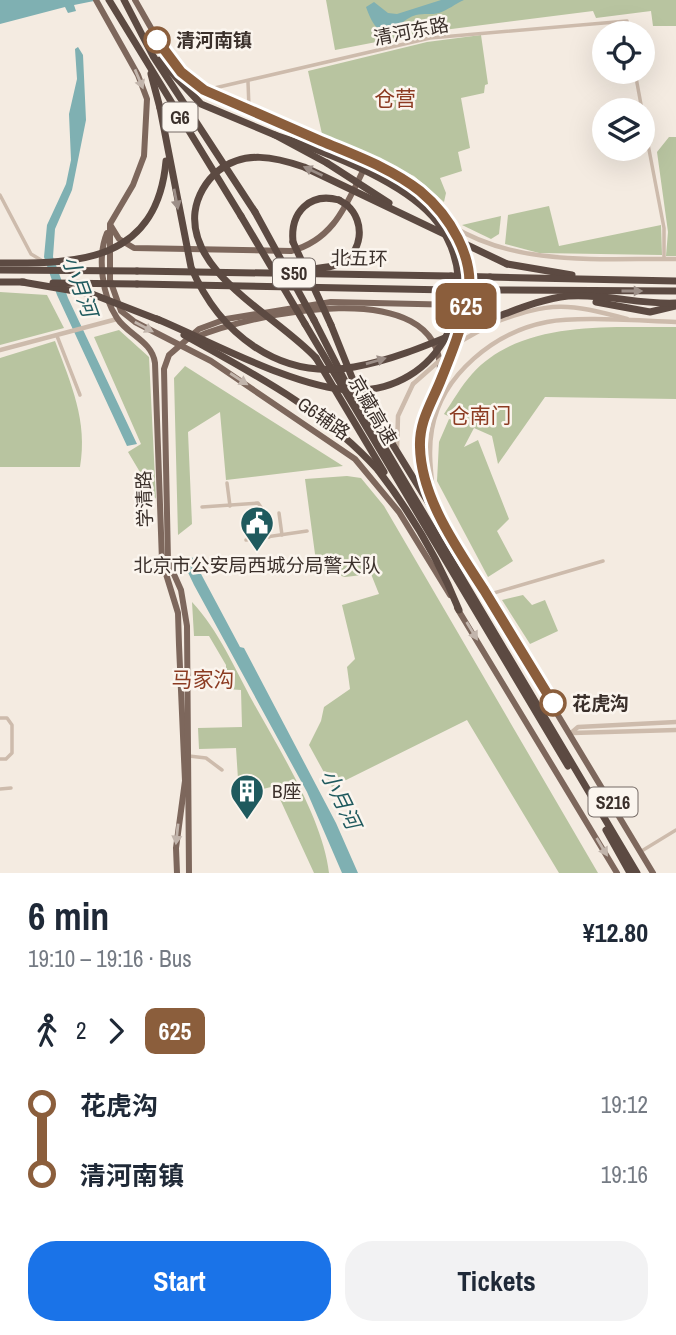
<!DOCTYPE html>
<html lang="en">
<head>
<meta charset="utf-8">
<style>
	body { margin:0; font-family:"Archivo Narrow","Noto Sans SC",sans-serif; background:#f2f2f3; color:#1f2937; height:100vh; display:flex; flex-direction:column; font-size:26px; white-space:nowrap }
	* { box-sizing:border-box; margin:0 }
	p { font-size:23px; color:#747a83 }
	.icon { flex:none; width:38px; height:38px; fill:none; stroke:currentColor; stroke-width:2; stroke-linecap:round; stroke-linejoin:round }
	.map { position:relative; height:873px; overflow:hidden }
	.side { display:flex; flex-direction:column; background:#fff; flex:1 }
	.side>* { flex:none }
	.badge { padding:0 14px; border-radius:10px; font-size:24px; line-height:46px }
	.buttons { position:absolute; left:592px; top:21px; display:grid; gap:14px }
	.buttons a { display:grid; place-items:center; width:63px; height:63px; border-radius:50%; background:#fff; box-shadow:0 7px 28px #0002; font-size:35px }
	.map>.badge { position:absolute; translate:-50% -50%; box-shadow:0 0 0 4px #fff }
	.legs { display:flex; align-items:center; gap:10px; height:77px; padding:0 28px; font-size:23px }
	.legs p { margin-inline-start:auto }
	.headline { display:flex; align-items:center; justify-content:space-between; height:119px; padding:0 28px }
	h1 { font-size:38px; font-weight:700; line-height:52px }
	.action { display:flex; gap:14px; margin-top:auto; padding:14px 28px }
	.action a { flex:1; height:80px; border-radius:28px; background:#1a73e8; color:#fff; font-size:28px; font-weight:700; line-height:80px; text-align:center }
	.action a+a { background:#f2f2f3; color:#1f2937 }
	ul { padding:0 28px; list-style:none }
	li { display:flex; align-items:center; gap:24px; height:70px; font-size:26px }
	li i { display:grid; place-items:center; width:10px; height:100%; margin:0 9px; background:currentColor }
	li i::after { content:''; width:18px; height:18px; margin:-9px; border:5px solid; border-radius:50%; background:#fff }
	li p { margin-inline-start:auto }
	li:first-child i { background:linear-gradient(#0000 50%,currentColor 0) }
	li:last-child i { background:linear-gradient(currentColor 50%,#0000 0) }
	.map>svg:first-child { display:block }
</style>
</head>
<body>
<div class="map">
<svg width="676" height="873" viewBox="0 0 676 873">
	<rect width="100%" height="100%" fill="#f4ebe1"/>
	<g fill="#b8c4a0">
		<polygon points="326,0 676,0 676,26 653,26 651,11 596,18 593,11 428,32 335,50"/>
		<polygon points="481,35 488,84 485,85 484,93 461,98 470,148 458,152 462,171 440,178 446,193 444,202 414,176 322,134 308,71 427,42"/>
		<polygon points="669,137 676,137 676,256 666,256 668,232 657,152"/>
		<polygon points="549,206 559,246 661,225 662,255 539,253 505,244 508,215"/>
		<polygon points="501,216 499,234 491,239 462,225"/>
		<polygon points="0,292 47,295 64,328 0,345"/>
		<path d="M676 327V399L545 397 498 464 492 436 474 428 464 447 478 440 509 519 497 531 513 561 488 577 437 481 439 442 449 419 462 423 444 414C453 401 461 386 472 374 522 319 609 328 676 327Z"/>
		<polygon points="119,330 149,357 156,499 128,452 141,444 94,337"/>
		<path d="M55 341C71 384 88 421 80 467H0V358Z"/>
		<polygon points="185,366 343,466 226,480 220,412 188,432 192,524 178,535 174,378"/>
		<polygon points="347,476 361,478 384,506 598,873 559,873 467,720 332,787 309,745 321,721 324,707 350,689 347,667 355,659 342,605 379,594 371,574 345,577 317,569 305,479"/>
		<polygon points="523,595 532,605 545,600 558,631 530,644 502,600"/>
		<path d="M192 602C219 631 234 667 253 702 279 749 323 819 329 873H314L279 797 294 794 287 783 239 795 236 748 199 749 198 728 242 727 241 690 226 689V665L209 636H194Z"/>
	</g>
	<g fill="#7fb0b2">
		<polygon points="0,0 99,0 74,5 76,11 68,13 65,7 0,24"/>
		<path d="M441 0H464C455 4 448 10 439 13 432 15 424 13 416 15 397 20 382 53 366 7L374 2 388 13 397 14Z"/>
		<polygon points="78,47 83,55 86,120 72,190 55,229 53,257 68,298 137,444 127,446 57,295 44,257 47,225 66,184 71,160 69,114 77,79 75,49"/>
		<polygon points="192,557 240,647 244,648 336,823 358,873 342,873 307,792 194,585 183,562"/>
	</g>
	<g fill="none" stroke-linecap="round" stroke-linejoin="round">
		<g stroke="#cdbbac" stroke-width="3.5">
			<polyline points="635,72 642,110"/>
			<polyline points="248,82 249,108"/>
			<polyline points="206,90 430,38 627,21 629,33"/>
			<polyline points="642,113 664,228 664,259"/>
			<polyline points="0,195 31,254 41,260"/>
			<polyline points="57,336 80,395"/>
			<polyline points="227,483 230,506"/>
			<polyline points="202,507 258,503 265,513 269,537"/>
			<polyline points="279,513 282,535"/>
			<polyline points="246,540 307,531"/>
			<polyline points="487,595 603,561"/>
			<polyline points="0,718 7,718 12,725 12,753 6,759 0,759"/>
			<polyline points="189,756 206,758 222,770"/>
			<polyline points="0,789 11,788"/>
			<polyline points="640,852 676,830"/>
		</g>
		<g stroke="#cdbbac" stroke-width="4.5">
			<path d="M452 226C518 267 601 258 676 259"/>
			<path d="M493 323C552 301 567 303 627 319"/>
			<polyline points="0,350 117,319"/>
			<polyline points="397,449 398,416 413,384"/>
			<path d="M433 493C431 471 428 451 432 429 442 374 495 332 547 322 580 316 640 321 676 322"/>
			<polyline points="571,733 578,727 676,722"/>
			<polyline points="572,733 676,730"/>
		</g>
		<g stroke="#7d675c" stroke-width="6">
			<polyline points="96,0 138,75 147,99 144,156 133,185 110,224 110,280 121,311 135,322 211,361 355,459 399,512 450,595"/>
			<path d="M135 0C155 34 170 68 204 90 271 119 358 147 417 189 434 201 448 220 457 239 482 289 461 332 440 381 433 398 424 412 421 430 416 464 431 497 447 526"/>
			<path d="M111 226 119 239 134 248 291 251C337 239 348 199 368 161"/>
			<path d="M107 233C97 257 102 296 117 318 128 335 152 341 155 363L162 561 178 613 179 645 185 781 176 848 177 873"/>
			<path d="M194 338C249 314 443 271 440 373"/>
			<polyline points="467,564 653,873"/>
			<polyline points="457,608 617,873"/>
			<polyline points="189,873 187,626 181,590 168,561 164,369 169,355 199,329 226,319 331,302 461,305"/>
		</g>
		<g stroke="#5c4a42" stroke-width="7">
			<polyline points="109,0 241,216"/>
			<polyline points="124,0 153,56 255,212"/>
			<polyline points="160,60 201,104 275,135 327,163"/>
			<polyline points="151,74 160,108"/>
			<path d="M293 242C290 212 310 192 339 200"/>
			<polyline points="507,264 572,275"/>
			<path d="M310 269C319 268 330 268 338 264 363 254 366 222 347 205"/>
			<polyline points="137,271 451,276"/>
			<polyline points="490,277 676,281"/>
			<polyline points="137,284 450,290"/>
			<polyline points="490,290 676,291"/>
			<polyline points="596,302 650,312 676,306"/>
			<path d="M491 319C516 310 541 299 568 296 604 293 640 305 676 303"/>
			<polyline points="314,320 345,381 637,873"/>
			<polyline points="305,324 568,766"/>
			<polyline points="331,325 353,380 468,567"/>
			<polyline points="316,358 384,472"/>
			<path d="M378 470C411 513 439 560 459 610"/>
			<polyline points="606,830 630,873"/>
		</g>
		<polyline stroke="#cdbbac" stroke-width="4.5" points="413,384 463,340 493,323"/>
		<g stroke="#5c4a42" stroke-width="7">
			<path d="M160 108 191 267C219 333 279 381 354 367 401 359 447 336 491 319"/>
			<polyline points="327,163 389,203"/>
			<polyline points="339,200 347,205"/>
			<polyline points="255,212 314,320"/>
			<polyline points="241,216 305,324"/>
			<polyline points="293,242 331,325"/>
			<path d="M0 263C80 264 157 261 166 161"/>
			<polyline points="0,270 137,271"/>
			<polyline points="451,276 490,277"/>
			<polyline points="0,282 24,282"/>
			<polyline points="22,282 92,294 159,320"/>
			<polyline points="53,283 137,284"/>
			<polyline points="450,290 490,290"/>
			<path d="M157 319C210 341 295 388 350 390 440 395 490 293 437 222 406 181 323 151 275 135"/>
			<path d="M184 335C254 374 324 410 378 470"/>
			<path d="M316 358C277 316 188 274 195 212 197 196 206 181 218 171 244 150 275 157 304 167L507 264"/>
		</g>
	</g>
	<defs><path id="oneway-solid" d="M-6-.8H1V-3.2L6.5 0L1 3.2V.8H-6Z" transform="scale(1.75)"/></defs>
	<g fill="#c2b5ac">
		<use href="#oneway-solid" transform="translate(139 79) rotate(67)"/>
		<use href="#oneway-solid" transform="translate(144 327) rotate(28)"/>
		<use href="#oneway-solid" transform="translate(239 379) rotate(33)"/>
		<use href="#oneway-solid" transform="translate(472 631) rotate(59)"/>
		<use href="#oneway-solid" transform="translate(177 834) rotate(96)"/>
		<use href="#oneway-solid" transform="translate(602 847) rotate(59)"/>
	</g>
	<g fill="#9c8e87">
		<use href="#oneway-solid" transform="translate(313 171) rotate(-155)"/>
		<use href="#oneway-solid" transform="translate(176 199) rotate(79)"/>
		<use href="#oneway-solid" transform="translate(632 291)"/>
		<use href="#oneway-solid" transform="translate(376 361) rotate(-16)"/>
	</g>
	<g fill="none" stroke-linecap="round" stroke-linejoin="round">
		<g stroke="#fff" stroke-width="16">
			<path id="line-1" d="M157 40 181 72 204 90C243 107 282 124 321 141 354 155 391 168 420 191 449 215 476 258 468 297 463 325 451 355 440 382 431 404 419 422 420 447 421 498 457 548 484 590 507 627 530 665 553 703"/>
		</g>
		<use href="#line-1" stroke="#8b5e3c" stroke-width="10"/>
	</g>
	<defs>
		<g id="civic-pin" transform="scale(1.75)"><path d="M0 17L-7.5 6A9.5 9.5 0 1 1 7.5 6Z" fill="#1f5a5e" stroke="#fbf5ee"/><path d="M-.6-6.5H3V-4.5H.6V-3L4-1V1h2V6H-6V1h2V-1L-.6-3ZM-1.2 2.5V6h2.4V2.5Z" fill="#fff"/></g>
		<g id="building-pin" transform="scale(1.75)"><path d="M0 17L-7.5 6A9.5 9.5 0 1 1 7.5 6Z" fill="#1f5a5e" stroke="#fbf5ee"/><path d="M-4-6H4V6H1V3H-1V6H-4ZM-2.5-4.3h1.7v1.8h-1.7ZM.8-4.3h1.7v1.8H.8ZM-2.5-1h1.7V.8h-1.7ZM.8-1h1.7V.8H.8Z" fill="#fff"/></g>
	</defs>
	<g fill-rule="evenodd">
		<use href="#civic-pin" x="257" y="523"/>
		<use href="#building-pin" x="247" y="791"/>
	</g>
	<g fill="#fff" stroke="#8b5e3c" stroke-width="3.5">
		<circle cx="157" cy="40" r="12"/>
		<circle cx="553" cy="703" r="12"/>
	</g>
	<g text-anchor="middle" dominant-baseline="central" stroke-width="5" stroke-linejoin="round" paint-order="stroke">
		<g fill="#fbf5ee" stroke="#756b66" stroke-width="2">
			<rect x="162.5" y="102.5" width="35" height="29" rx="5"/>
			<rect x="273" y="258.5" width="42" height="29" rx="5"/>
			<rect x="588.5" y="787.5" width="49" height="29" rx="5"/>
		</g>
		<g font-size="18" font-weight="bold" fill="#3b302b">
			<text x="180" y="117">G6</text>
			<text x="294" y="273">S50</text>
			<text x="613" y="802">S216</text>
		</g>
		<g font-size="19" fill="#3b302b" stroke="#fbf5ee">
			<text transform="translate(411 31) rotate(-11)">清河东路</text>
			<text transform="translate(359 258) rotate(1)">北五环</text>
			<text transform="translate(373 410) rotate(60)">京藏高速</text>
			<text transform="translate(324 418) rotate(35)">G6辅路</text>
			<text transform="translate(144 499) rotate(-92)">学清路</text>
		</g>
		<g font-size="19" font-weight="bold" fill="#3b302b" stroke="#fbf5ee" text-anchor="start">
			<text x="176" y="40">清河南镇</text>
			<text x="572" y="703">花虎沟</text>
		</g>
		<g font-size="19" fill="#3b302b" stroke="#fbf5ee">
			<text x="257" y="565">北京市公安局西城分局警犬队</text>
			<text x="272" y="791" text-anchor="start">B座</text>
		</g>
		<g font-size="21" fill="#8c3b22" stroke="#fbf5ee">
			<text x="395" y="98">仓营</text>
			<text x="480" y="415">仓南门</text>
			<text x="203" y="679">马家沟</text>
		</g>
		<g font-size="21" font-style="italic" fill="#1f5a5e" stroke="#fbf5ee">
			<text transform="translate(80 286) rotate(70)">小月河</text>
			<text transform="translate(341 799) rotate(64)">小月河</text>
		</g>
	</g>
</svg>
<div class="buttons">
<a><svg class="icon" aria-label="locate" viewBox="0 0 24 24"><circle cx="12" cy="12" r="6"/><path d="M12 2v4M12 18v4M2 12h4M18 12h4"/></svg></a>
<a><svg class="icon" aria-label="layers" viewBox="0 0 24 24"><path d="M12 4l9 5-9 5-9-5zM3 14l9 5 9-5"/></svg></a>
</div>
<b class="badge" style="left:466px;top:306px;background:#8b5e3c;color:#fff">625</b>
</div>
<section class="side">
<div class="headline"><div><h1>6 min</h1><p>19:10 – 19:16 · Bus</p></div><b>¥12.80</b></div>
<div class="legs"><svg class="icon" aria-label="walk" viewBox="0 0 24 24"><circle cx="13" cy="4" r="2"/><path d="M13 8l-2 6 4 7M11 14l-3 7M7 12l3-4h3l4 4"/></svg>2<svg class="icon" aria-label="forward" viewBox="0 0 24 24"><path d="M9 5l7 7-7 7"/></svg><b class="badge" style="background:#8b5e3c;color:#fff">625</b></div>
<ul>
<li><i style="color:#8b5e3c"></i><b>花虎沟</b><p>19:12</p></li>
<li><i style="color:#8b5e3c"></i><b>清河南镇</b><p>19:16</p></li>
</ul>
<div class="action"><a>Start</a><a>Tickets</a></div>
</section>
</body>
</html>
